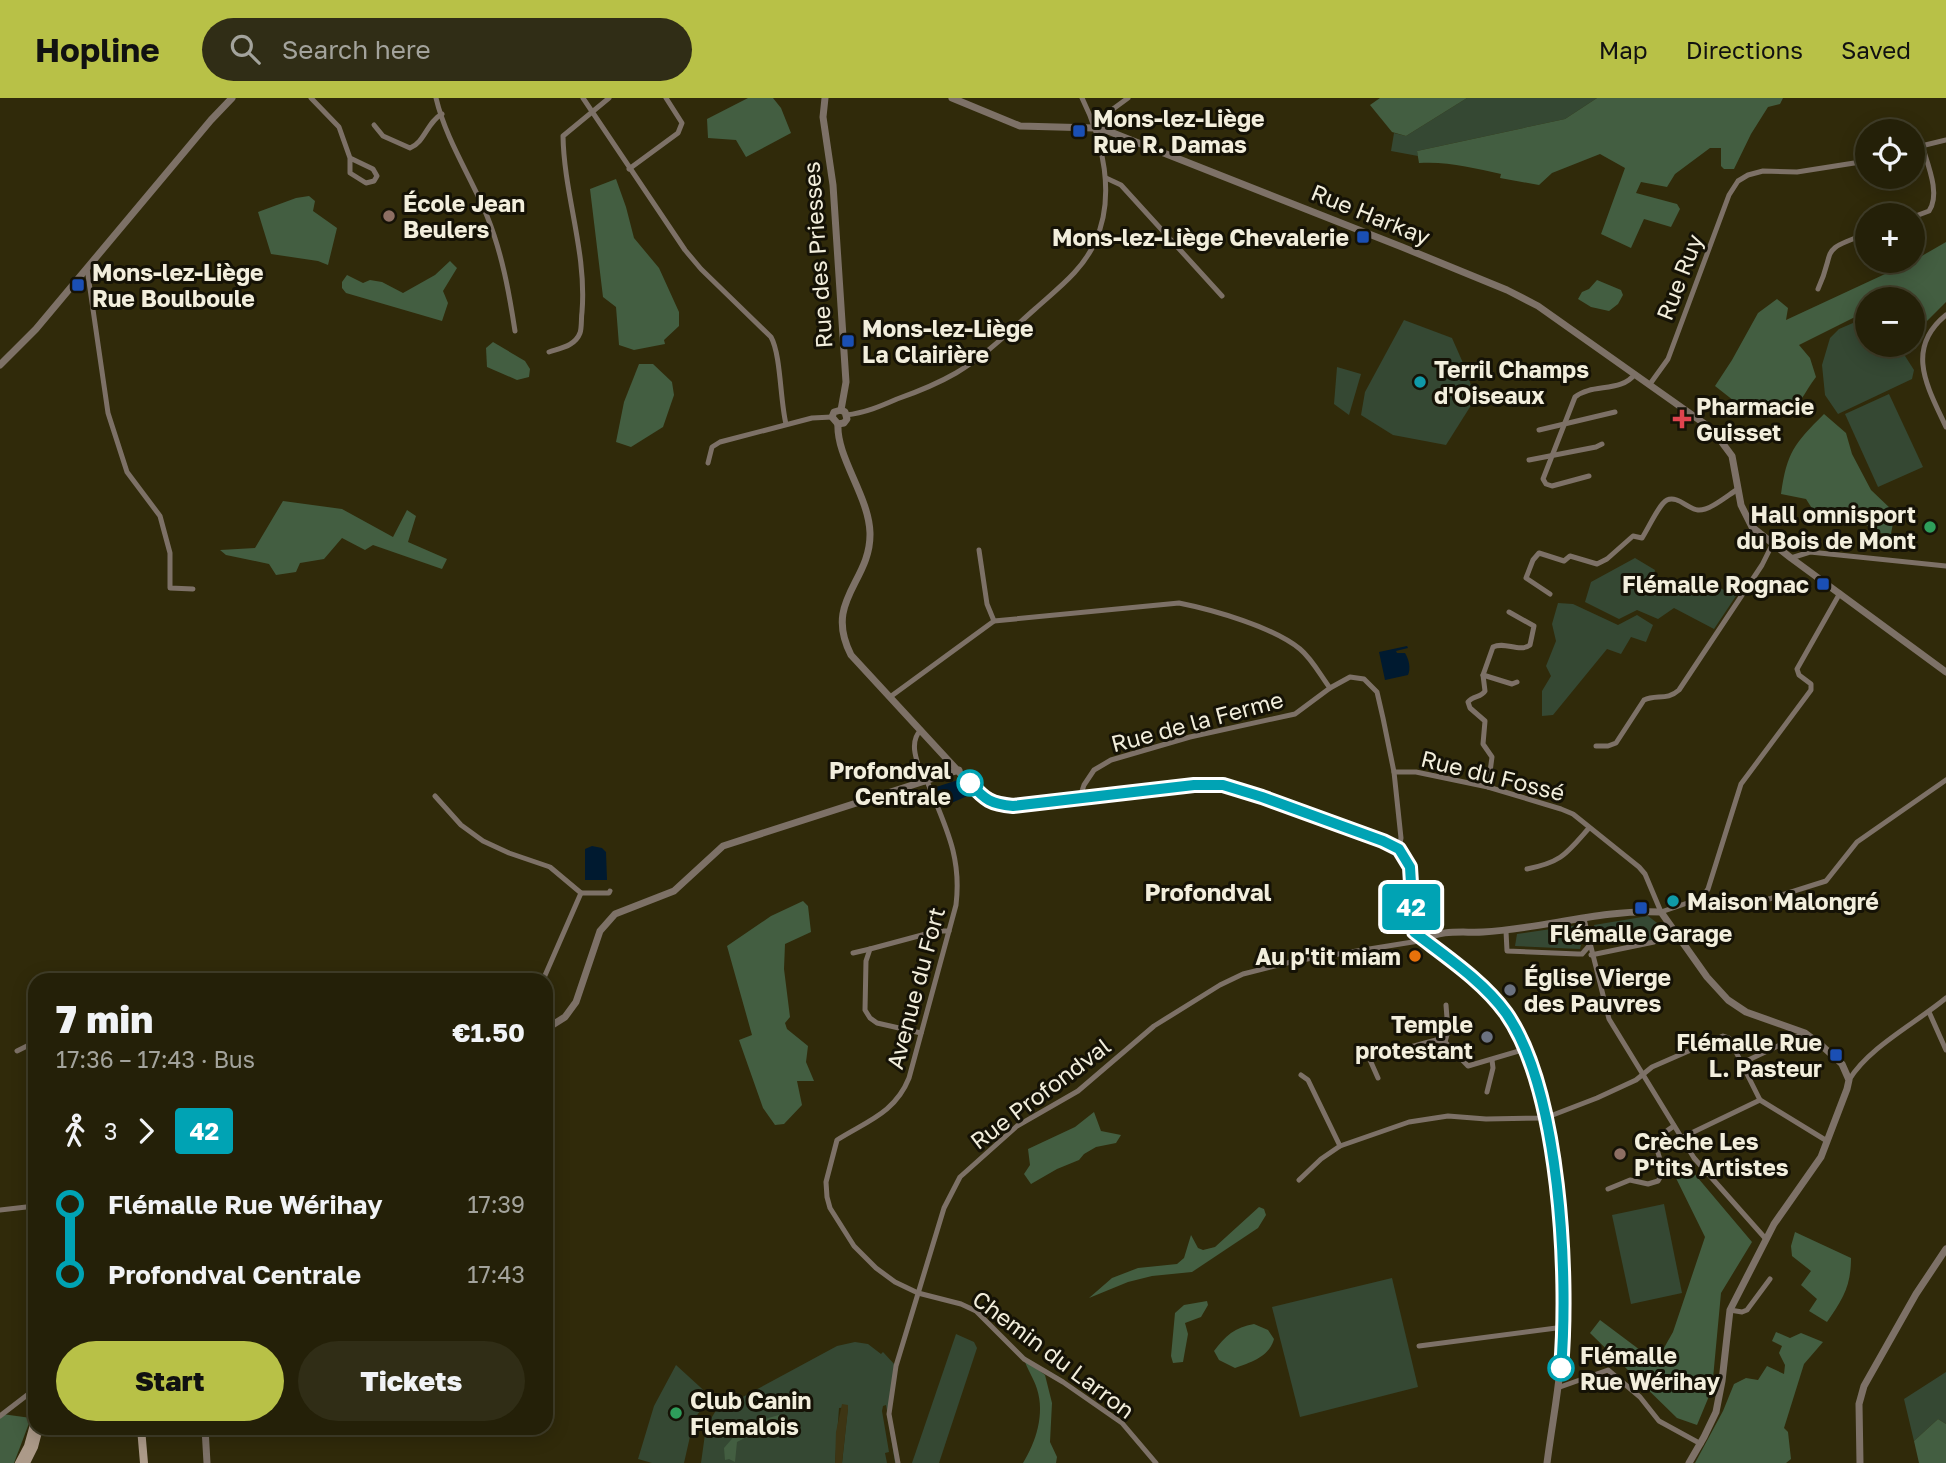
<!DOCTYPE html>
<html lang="en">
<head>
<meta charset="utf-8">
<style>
	body { margin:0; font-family:"Golos Text",sans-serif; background:#302d16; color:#f1f3f6; height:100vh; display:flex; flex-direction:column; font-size:26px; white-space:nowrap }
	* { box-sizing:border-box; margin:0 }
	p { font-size:23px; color:#a3a39c }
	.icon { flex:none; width:38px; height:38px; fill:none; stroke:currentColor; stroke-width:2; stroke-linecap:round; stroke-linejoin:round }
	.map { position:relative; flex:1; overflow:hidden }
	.sheet { position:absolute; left:28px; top:875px; width:525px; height:462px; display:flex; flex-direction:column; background:#242008; border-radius:21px; box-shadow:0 4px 18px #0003,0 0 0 2px #413e29 }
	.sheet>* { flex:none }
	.badge { padding:0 14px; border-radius:5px; font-size:24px; line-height:46px }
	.tools { position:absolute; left:1855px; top:21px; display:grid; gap:14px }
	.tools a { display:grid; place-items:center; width:70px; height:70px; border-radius:50%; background:#242008; box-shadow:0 4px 18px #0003,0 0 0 2px #413e29; font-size:35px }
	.map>.badge { position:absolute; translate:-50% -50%; box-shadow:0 0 0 4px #fff }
	.legs { display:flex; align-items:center; gap:10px; height:77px; padding:0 28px; font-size:23px }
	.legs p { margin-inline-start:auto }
	.headline { display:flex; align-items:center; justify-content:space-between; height:119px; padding:0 28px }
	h1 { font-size:38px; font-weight:800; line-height:52px }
	.cta { display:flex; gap:14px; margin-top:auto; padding:14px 28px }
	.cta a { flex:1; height:80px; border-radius:42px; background:#b8c147; color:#111; font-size:28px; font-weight:800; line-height:80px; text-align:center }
	.cta a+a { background:#302d16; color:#f1f3f6 }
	ul { padding:0 28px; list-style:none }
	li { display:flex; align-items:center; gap:24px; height:70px; font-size:26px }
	li i { display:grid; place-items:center; width:10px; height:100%; margin:0 9px; background:currentColor }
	li i::after { content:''; width:18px; height:18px; margin:-9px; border:5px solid; border-radius:50%; background:#242008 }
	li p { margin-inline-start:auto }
	li:first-child i { background:linear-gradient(#0000 50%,currentColor 0) }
	li:last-child i { background:linear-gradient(currentColor 50%,#0000 0) }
	header { display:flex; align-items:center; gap:42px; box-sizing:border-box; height:98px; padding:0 35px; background:#b8c147; color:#111 }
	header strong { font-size:33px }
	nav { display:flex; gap:38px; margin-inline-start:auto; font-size:24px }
	.search { width:490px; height:63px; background:#302d16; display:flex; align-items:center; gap:18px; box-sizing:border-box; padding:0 24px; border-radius:38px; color:#a3a39c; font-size:26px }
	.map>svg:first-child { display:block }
</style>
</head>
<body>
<header>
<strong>Hopline</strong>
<div class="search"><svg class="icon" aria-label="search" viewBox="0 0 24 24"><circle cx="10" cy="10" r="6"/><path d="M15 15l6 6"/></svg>Search here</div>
<nav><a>Map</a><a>Directions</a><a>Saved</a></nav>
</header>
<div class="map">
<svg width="1946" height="1365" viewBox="0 0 1946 1365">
	<rect width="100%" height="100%" fill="#302a0a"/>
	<g fill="#354833">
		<polygon points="1467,0 1597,0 1565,21 1417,53 1418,58 1391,53 1394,35 1406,38"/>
		<polygon points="1867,219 1867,247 1898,247 1914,272 1912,281 1838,316 1825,297 1822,267 1830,240 1839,231"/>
		<polygon points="1404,222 1452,240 1467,274 1475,301 1446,347 1393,337 1361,317 1365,294"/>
		<polygon points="1337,269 1361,276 1349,317 1334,306"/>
		<polygon points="1889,296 1923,369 1878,389 1845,316"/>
		<polygon points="1635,460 1655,472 1652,487 1669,493 1696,478 1736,498 1714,531 1674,510 1658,521 1637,512 1619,521 1585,504 1591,484"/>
		<polygon points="1558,505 1573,506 1618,527 1637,517 1653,527 1646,544 1631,539 1621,556 1607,551 1553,617 1542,618 1542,593 1551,578 1546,568 1556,543 1552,526"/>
		<polygon points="1648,818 1669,834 1660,841 1638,845 1628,837 1596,845 1594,827"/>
		<polygon points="1578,827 1584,837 1580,851 1515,848 1517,836"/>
		<polygon points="1664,1106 1682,1195 1631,1206 1612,1117"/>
		<polygon points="1392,1180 1418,1289 1300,1319 1272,1209"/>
		<polygon points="956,1236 974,1244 977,1250 939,1365 912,1365"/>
		<polygon points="855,1244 868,1246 881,1256 883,1254 896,1268 889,1305 898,1365 895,1365 886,1307 883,1308 882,1313 889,1354 885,1355 887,1365 842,1365 848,1309 839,1310 835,1365 701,1365 706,1329 715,1314 837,1248"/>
		<polygon points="676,1267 711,1299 694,1321 684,1365 652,1365 638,1361 654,1308"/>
		<polygon points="1946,1274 1946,1326 1938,1321 1914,1343 1904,1301"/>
	</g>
	<g fill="#435e41">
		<polygon points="748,0 773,0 781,10 791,35 746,59 736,42 708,40 707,21"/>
		<polygon points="1380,0 1467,0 1406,38 1392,34 1370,7"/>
		<path d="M1597 0H1783L1780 6 1768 9 1751 36 1734 71H1724L1721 68V50H1710L1675 76 1667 89 1641 84 1636 95 1677 106 1680 111 1671 129 1644 121 1631 150 1601 136 1625 70 1600 56 1552 75 1539 87 1500 80 1501 76C1474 70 1447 63 1419 65L1417 53 1565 21Z"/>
		<polygon points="616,81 626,109 634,140 659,170 679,214 679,228 664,242 665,246 634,252 619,247 616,209 603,199 590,91"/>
		<polygon points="309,98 315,103 313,113 337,130 328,167 318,163 271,156 258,114 296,100"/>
		<path d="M1946 144V204L1913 237V201H1867V213L1799 247 1810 260 1816 279C1804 294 1795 321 1772 319L1762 305 1743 310 1715 288 1732 262 1758 215 1777 201 1788 210 1786 222 1913 163Z"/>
		<polygon points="450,163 457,170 443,193 448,205 442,223 346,195 342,190 342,184 347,177 363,185 370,182 382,184 403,195 435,177"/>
		<polygon points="1597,182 1621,192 1623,197 1618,206 1609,213 1591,209 1578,201 1582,194 1589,191"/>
		<polygon points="493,244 525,263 530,271 529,279 517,282 487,269 486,250"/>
		<polygon points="639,266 653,266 672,284 674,297 663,329 631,349 616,344 624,304"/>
		<path d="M1824 316 1846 335 1852 356 1871 392 1892 412 1893 425 1891 436 1878 435 1841 410 1824 414 1813 412 1806 401 1781 396C1787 354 1794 346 1824 316Z"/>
		<polygon points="283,403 342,411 393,439 407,412 416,418 408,444 447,461 442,471 373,447 365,452 342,440 324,461 300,465 296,474 276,477 269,466 226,457 220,452 255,450"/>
		<polygon points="803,803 808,808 811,834 785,846 784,871 790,919 785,925 787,931 808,948 806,964 814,983 797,983 802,1007 784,1026 775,1027 763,1010 739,942 752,937 727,848 771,818"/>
		<polygon points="1094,1014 1101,1033 1121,1037 1116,1045 1096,1049 1084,1056 1079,1062 1057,1071 1031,1086 1024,1076 1030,1067 1028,1051 1075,1029"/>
		<polygon points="1687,1067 1752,1144 1721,1195 1712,1291 1697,1327 1677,1320 1590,1235 1600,1222 1656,1264 1673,1234 1705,1139 1672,1072"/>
		<polygon points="1259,1109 1264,1111 1266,1117 1258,1130 1192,1174 1152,1178 1128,1184 1089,1200 1112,1180 1138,1170 1177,1166 1184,1160 1191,1137 1198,1150 1203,1152 1215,1149"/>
		<path d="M1795 1134 1851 1160C1851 1188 1843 1201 1827 1224L1809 1213 1817 1201 1801 1187 1811 1173 1792 1158 1791 1148Z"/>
		<polygon points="1207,1203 1208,1207 1201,1219 1185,1225 1188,1236 1183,1264 1173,1265 1171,1258 1175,1215 1184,1207"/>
		<path d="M1254 1226 1268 1232 1274 1241C1269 1259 1252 1264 1235 1270L1219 1262 1214 1253C1225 1238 1235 1229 1254 1226Z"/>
		<polygon points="1776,1234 1790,1240 1801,1235 1823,1244 1804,1266 1784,1330 1788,1334 1791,1361 1786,1365 1695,1365 1723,1313 1734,1286 1746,1280 1758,1282 1767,1268 1784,1276 1785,1267 1779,1255 1782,1248 1772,1243"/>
		<path d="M1024 1261 1045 1277 1052 1305 1050 1344 1057 1359 1056 1365H1023C1036 1344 1045 1316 1037 1291 1034 1281 1027 1271 1024 1261Z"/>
		<polygon points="2,1316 31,1320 14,1365 0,1365 0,1318"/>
		<polygon points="779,1317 781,1321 737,1344 735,1364 729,1361 725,1362 724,1350 743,1328 746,1330 757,1323"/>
		<polygon points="1938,1321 1946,1326 1946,1365 1919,1365 1914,1343"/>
	</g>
	<polygon fill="#3d3514" points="842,1306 848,1307 848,1311 842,1365 835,1365 836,1334"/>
	<g fill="#001a30">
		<path d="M1407 548 1408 550 1396 553 1397 555H1405C1409 561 1411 571 1408 577L1385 582 1379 554Z"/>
		<polygon points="958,682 972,696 942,709 936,689"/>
		<polygon points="592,748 602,750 606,754 607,782 585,782 585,751"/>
	</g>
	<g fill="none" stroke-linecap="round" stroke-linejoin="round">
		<g stroke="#7d7167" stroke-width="5">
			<polyline points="311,0 339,29 350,60 350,75 366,85 374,83 377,78 373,71 350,60"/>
			<path d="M436 0C446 42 471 79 487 118 502 155 509 194 515 233"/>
			<path d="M583 0 685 152 701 171 771 239C781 257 780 302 786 326"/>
			<polyline points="1094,25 1128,0"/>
			<path d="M374 27 383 38 410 50C425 44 427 24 442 16"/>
			<polyline points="1913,50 1946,42"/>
			<polyline points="629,71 678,35 682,25 666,0"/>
			<polyline points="1106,80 1121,87 1222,198"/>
			<path d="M1913 119 1929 113C1941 96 1927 65 1922 47"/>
			<polyline points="87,170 108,315 127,374 160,418 170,455 170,490 193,491"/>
			<path d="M1818 191C1837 151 1816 153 1867 136"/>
			<path d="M1946 217C1904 251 1928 290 1946 329"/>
			<path d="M549 254C561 250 575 248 580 235 582 229 581 220 582 214 587 154 564 97 563 38L609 0"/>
			<polyline points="1650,286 1668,261 1729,97 1738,83 1748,77 1763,73 1797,74 1867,63"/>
			<path d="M846 317C865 315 881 308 897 301 917 294 937 286 956 275 985 258 1010 233 1035 211 1057 191 1083 172 1095 144 1116 99 1103 42 1082 0"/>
			<polyline points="1539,332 1615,314"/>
			<polyline points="1529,362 1596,349 1602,346"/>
			<polyline points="708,365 712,349 720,344 812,320 832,319"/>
			<path d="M1589 378 1552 388 1546 386 1543 381 1575 299C1592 285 1621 295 1635 276"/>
			<polyline points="979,452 987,506 994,523"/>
			<polyline points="1791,460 1810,454 1946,468"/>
			<path d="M1550 496 1526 480 1533 462 1539 455 1564 463 1570 458 1597 466 1607 461 1633 438 1642 440C1648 431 1659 406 1667 402 1677 397 1688 411 1698 412 1710 413 1728 397 1738 391"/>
			<polyline points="1483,577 1512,586 1517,584"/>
			<path d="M890 599 994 523 1179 505C1214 512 1273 529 1300 551 1312 561 1321 578 1330 590"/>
			<path d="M921 632C907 645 919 668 924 684"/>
			<path d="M1596 648H1608L1616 645 1644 602C1656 596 1667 603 1679 592L1762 467 1773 445"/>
			<polyline points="1394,674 1416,674 1488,689 1561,711 1573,716 1639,769 1645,776 1661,814 1702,800 1708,791 1741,686 1811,592 1811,586 1799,577 1797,571 1840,495"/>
			<path d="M927 683C945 728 962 758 956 807L909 980C895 1015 867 1023 837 1042L826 1084 827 1099 830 1110 854 1148 876 1170 895 1184 918 1195 961 1206 976 1213 1024 1261 1063 1284 1122 1325 1156 1365"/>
			<path d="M1488 689 1492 659 1483 646 1485 623 1470 610 1468 604C1473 597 1481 600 1485 593L1483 577 1493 549C1505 543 1519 555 1530 547L1534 528 1509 514"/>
			<polyline points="435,698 461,727 483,743 509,755 550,769 581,795 543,882"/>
			<polyline points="1080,699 1084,687 1094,672 1111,662 1190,639 1295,616 1330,590 1350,579 1364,581 1377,594 1383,620 1394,674 1401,740 1399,751"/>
			<path d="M1527 771C1562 764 1566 756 1589 730"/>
			<polyline points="581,795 609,795 610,793"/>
			<polyline points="1769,801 1826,783 1857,744 1946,682"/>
			<polyline points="1584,821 1609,921 1694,1060 1765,1140"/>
			<polyline points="1506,833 1507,853 1578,856 1582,856 1589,848"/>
			<polyline points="853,855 870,851"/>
			<polyline points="1591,857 1654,844"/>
			<polyline points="1929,914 1946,952"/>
			<polyline points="921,935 877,925 870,920 865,912 866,863 870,851 937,833 949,833"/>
			<polyline points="1445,944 1448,933 1446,907"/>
			<polyline points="17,953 35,944"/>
			<polyline points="1366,953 1378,980"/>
			<polyline points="1370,960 1436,942 1445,944 1468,968 1526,951"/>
			<polyline points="1742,965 1805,935"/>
			<polyline points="1301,977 1308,982 1340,1048"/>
			<path d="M1849 982C1869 949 1916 925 1946 900"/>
			<polyline points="1487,994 1493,970 1492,962"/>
			<polyline points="1760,1002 1827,1043"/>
			<polyline points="1681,1040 1760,1002"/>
			<polyline points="1299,1082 1321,1061 1340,1048 1409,1024 1448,1018 1486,1021 1545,1020 1597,1000 1636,982 1652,969 1723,938 1729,940 1760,1002"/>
			<path d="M1608 1091 1630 1082 1648 1086 1658 1083C1673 1061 1638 1050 1674 1028"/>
			<polyline points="0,1112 35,1108"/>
			<polyline points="1730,1212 1742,1214 1747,1212 1770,1181"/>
			<polyline points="1419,1248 1564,1229"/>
			<polyline points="1560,1289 1608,1272 1640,1299 1659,1323 1701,1346"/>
			<polyline points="0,1318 35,1291"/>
			<polyline points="898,1365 889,1316 896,1268 944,1110 960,1079 1017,1028 1078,993 1154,928 1220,887 1243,876 1295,863 1425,842"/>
		</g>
		<g stroke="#7d7167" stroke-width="7">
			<polyline points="825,0 823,19 833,87 846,284 841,312"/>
			<polyline points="952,0 1020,28 1094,30 1108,33 1402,149 1507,192 1538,208 1712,331 1732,358 1741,407 1752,429 1791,460 1946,574"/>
			<polyline points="0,267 36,231 211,22 232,0"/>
			<path d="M838 326C836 359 869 398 870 435 871 484 823 502 851 557L982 699 995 706 1013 708 1194 687H1223L1262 699 1383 743 1399 751 1410 769 1414 834C1445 858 1482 882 1505 914 1550 976 1557 1090 1561 1165 1563 1186 1565 1207 1564 1228 1562 1275 1553 1319 1547 1365"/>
			<polyline points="838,326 844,325 847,321 845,314 841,312"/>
			<polyline points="838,326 832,319 834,314 841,312"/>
			<path d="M1425 842C1440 831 1464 835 1483 834 1542 831 1601 811 1661 814L1707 879 1728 902 1746 914 1805 935 1821 947 1842 966 1849 982 1847 991 1821 1059 1774 1126 1730 1212 1722 1283 1716 1314 1704 1339 1689 1365"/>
			<polyline points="546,931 565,919 576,904 600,833 615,816 674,793 723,748 959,672"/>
			<polyline points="205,1330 207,1365"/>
			<polyline points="1860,1365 1859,1306 1864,1288 1916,1196 1946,1151"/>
		</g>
		<g stroke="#ac9a89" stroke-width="8">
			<polyline points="141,1330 144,1365"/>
			<polyline points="19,1365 28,1348 35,1323"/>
			<polyline points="26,1365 34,1349 39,1330"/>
		</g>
	</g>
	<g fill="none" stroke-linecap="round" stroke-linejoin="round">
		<g stroke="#fff" stroke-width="16">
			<path id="line-1" d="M970 685C985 702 991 706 1013 708L1194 687H1223L1262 699 1383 743 1399 751 1410 769 1414 834C1445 858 1483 883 1506 915 1560 992 1569 1177 1561 1270"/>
		</g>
		<use href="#line-1" stroke="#00a3b4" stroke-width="10"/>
	</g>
	<g fill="#1a4fb4" stroke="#151206" stroke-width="2.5">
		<rect x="1072" y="26" width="14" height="14" rx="3.5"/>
		<rect x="1356" y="132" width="14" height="14" rx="3.5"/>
		<rect x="71" y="180" width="14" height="14" rx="3.5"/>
		<rect x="841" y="236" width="14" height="14" rx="3.5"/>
		<rect x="1816" y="479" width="14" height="14" rx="3.5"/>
		<rect x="1634" y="803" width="14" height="14" rx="3.5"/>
		<rect x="1829" y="950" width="14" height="14" rx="3.5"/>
	</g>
	<g fill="#8d6e63" stroke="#151206" stroke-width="2.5">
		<circle cx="389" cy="118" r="7"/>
		<circle cx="1620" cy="1056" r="7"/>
	</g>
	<g fill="#0f9aa8" stroke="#151206" stroke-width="2.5">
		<circle cx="1420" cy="284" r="7"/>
		<circle cx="1673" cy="803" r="7"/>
	</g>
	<path fill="#e0444e" stroke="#151206" stroke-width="2.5" d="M1678.5 310.5h7v7h7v7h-7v7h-7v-7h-7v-7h7z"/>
	<g fill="#2e9e5b" stroke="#151206" stroke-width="2.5">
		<circle cx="1930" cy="429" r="7"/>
		<circle cx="676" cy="1315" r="7"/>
	</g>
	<g fill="#fff" stroke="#00a3b4" stroke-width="3.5">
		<circle cx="970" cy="685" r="12"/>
		<circle cx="1561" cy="1270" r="12"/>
	</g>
	<circle fill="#e8710a" stroke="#151206" stroke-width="2.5" cx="1415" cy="858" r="7"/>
	<g fill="#6b7280" stroke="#151206" stroke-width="2.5">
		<circle cx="1510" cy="892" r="7"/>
		<circle cx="1487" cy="939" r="7"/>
	</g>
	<g text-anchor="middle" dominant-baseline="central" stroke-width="6" stroke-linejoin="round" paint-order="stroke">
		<g font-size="23" font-weight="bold" fill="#f2eedc" stroke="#151206" text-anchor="start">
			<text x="1093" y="20">Mons-lez-Liège<tspan x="1093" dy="26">Rue R. Damas</tspan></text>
			<text x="403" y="105">École Jean<tspan x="403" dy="26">Beulers</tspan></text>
			<text x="1349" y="139" text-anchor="end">Mons-lez-Liège Chevalerie</text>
			<text x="92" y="174">Mons-lez-Liège<tspan x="92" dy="26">Rue Boulboule</tspan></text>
			<text x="862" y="230">Mons-lez-Liège<tspan x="862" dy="26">La Clairière</tspan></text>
			<text x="1434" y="271">Terril Champs<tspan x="1434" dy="26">d'Oiseaux</tspan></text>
			<text x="1696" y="308">Pharmacie<tspan x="1696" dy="26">Guisset</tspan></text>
			<text x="1916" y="416" text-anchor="end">Hall omnisport<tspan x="1916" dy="26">du Bois de Mont</tspan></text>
			<text x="1809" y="486" text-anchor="end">Flémalle Rognac</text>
			<text x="1687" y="803">Maison Malongré</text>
			<text x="1641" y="835" text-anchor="middle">Flémalle Garage</text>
			<text x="1401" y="858" text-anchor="end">Au p'tit miam</text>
			<text x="1524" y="879">Église Vierge<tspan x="1524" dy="26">des Pauvres</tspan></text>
			<text x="1473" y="926" text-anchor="end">Temple<tspan x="1473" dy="26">protestant</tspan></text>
			<text x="1822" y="944" text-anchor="end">Flémalle Rue<tspan x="1822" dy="26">L. Pasteur</tspan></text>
			<text x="1634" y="1043">Crèche Les<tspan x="1634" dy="26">P'tits Artistes</tspan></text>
			<text x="690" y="1302">Club Canin<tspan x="690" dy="26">Flemalois</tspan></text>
		</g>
		<g font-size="23" fill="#f2eedc" stroke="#151206">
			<text transform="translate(1371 116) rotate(22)">Rue Harkay</text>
			<text transform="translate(817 157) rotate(-94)">Rue des Priesses</text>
			<text transform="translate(1679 179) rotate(-69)">Rue Ruy</text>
			<text transform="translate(1197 623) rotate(-15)">Rue de la Ferme</text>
			<text transform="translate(1493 677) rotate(14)">Rue du Fossé</text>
			<text transform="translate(915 890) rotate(-75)">Avenue du Fort</text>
			<text transform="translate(1040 995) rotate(-37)">Rue Profondval</text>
			<text transform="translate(1054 1256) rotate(37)">Chemin du Larron</text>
		</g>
		<g font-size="23" font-weight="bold" fill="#f2eedc" stroke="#151206" text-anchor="end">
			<text x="951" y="672">Profondval<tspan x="951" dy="26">Centrale</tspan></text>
			<text x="1580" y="1257" text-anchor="start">Flémalle<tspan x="1580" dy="26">Rue Wérihay</tspan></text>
		</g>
		<g font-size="24" font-weight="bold" fill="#f2eedc" stroke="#151206">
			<text x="1208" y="793">Profondval</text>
		</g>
	</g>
</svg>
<div class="tools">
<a><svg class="icon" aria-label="locate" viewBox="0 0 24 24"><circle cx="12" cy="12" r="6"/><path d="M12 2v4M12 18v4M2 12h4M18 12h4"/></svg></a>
<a>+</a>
<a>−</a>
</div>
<b class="badge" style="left:1411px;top:809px;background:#00a3b4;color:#fff">42</b>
<section class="sheet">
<div class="headline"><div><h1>7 min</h1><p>17:36 – 17:43 · Bus</p></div><b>€1.50</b></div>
<div class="legs"><svg class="icon" aria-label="walk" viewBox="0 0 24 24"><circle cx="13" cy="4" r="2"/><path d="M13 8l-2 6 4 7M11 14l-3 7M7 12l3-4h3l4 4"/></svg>3<svg class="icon" aria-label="forward" viewBox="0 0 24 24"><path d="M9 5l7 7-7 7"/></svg><b class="badge" style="background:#00a3b4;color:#fff">42</b></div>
<ul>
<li><i style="color:#00a3b4"></i><b>Flémalle Rue Wérihay</b><p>17:39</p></li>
<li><i style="color:#00a3b4"></i><b>Profondval Centrale</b><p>17:43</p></li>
</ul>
<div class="cta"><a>Start</a><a>Tickets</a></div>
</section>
</div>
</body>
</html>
